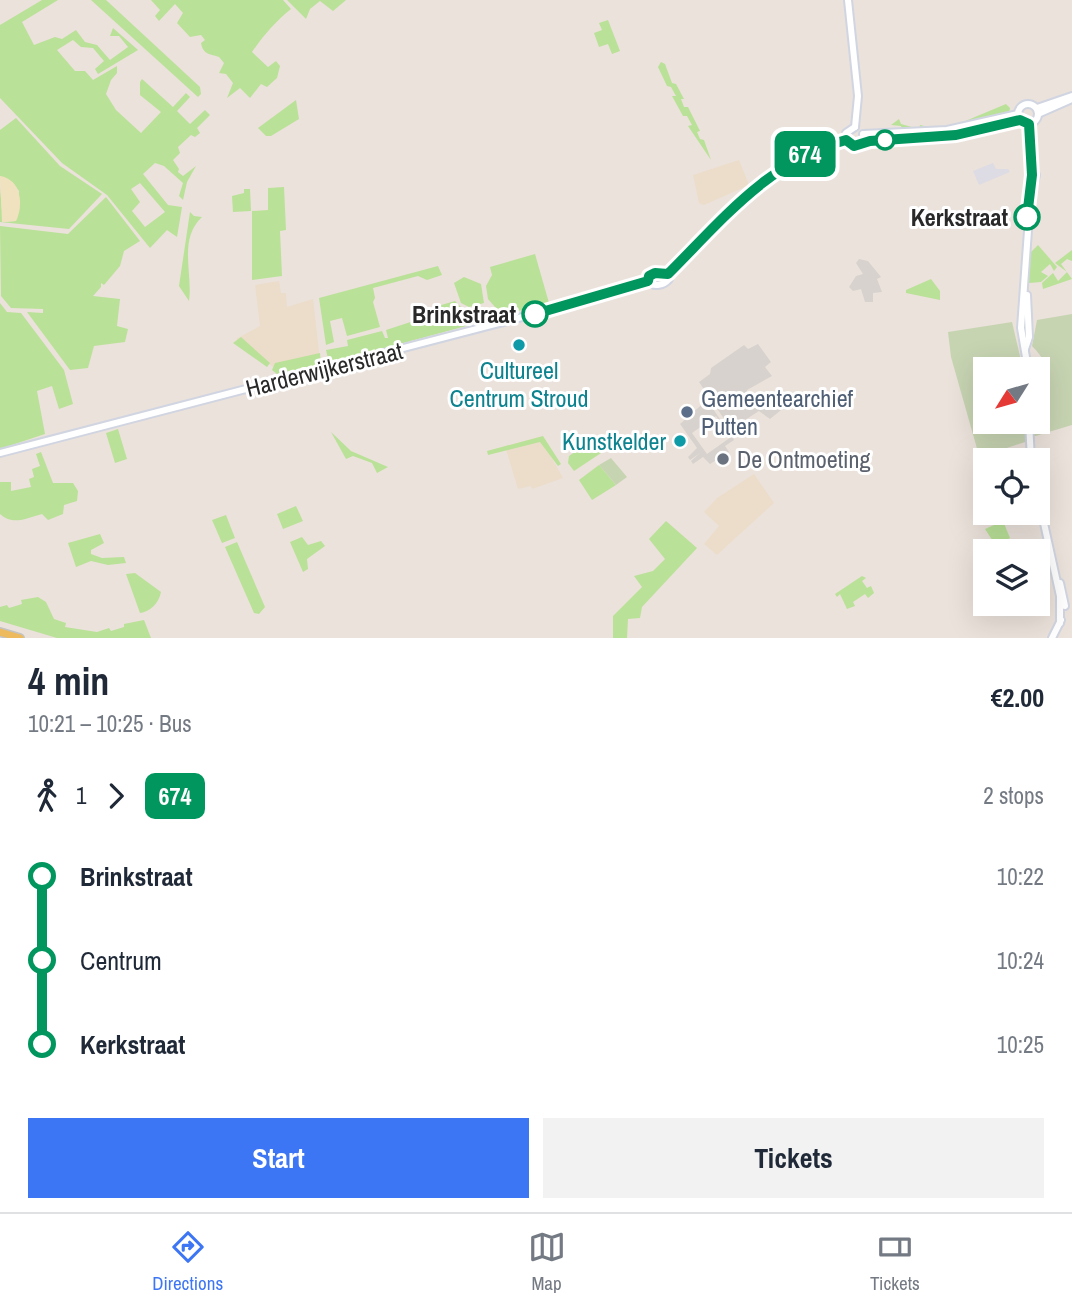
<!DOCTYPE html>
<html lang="en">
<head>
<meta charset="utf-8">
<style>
	body { margin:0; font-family:"Archivo Narrow",sans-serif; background:#f2f2f3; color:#1f2937; height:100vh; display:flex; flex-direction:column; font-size:26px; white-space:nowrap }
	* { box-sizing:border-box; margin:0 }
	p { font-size:23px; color:#747a83 }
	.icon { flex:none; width:38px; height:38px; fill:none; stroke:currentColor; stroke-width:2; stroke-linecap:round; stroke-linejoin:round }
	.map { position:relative; height:638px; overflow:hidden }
	.panel { display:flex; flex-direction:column; background:#fff; flex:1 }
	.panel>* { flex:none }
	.badge { padding:0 14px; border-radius:10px; font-size:24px; line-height:46px }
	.needle { width:46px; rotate:233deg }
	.controls { position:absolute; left:973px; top:357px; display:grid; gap:14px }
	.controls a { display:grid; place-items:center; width:77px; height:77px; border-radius:0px; background:#fff; box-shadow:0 7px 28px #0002; font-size:35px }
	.map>.badge { position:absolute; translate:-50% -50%; box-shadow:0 0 0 4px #fff }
	.legs { display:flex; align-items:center; gap:10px; height:77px; padding:0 28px; font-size:23px }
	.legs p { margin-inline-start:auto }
	.summary { display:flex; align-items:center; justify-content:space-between; height:119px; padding:0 28px }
	h1 { font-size:38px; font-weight:800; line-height:52px }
	.button { display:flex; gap:14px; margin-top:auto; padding:14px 28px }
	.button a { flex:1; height:80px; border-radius:0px; background:#3d76f5; color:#fff; font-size:28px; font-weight:800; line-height:80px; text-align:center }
	.button a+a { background:#f2f2f3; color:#1f2937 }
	ul { padding:0 28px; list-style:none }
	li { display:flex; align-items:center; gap:24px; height:84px; font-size:26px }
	li i { display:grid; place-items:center; width:10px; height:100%; margin:0 9px; background:currentColor }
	li i::after { content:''; width:18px; height:18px; margin:-9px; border:5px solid; border-radius:50%; background:#fff }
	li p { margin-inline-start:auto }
	li:first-child i { background:linear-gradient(#0000 50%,currentColor 0) }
	li:last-child i { background:linear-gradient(currentColor 50%,#0000 0) }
	.tab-bar { display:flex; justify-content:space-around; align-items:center; height:98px; border-top:2px solid #e0e1e3; background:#fff; font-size:19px; color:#747a83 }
	.tab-bar a { display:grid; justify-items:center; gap:4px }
	.tab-bar .on { color:#3d76f5 }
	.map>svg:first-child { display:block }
</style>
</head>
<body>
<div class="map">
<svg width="1072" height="638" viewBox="0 0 1072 638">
	<rect width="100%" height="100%" fill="#ebe2db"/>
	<polygon fill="#dddbe3" points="993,163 996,169 1008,169 1010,172 979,185 973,171"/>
	<g fill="#ecddca">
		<polygon points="739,160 749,185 704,205 699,203 693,175"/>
		<polygon points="279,281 281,293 286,293 287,307 313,299 320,360 277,370 236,339 260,326 255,285"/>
		<polygon points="540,437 563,478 532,489 531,486 518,489 505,446"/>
		<polygon points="754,474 774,503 717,555 704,544 719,526 704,512 717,498"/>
	</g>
	<g fill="#bae198" fill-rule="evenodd">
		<path d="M42 0H58L22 22 34 45 55 37 62 39 76 30 85 42 97 45 110 60 128 47 119 36H110L113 28 138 50 98 74 95 69 104 61 93 48 81 47 73 40 57 50 75 71H85L93 80 117 66V73L111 80 106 94 116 110 141 133 161 112 140 95V82L142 79 173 107 186 93 190 97 177 111 190 124 205 110 210 115 197 128 200 133 195 137 191 135 178 147 180 153 173 160 179 169 178 172 183 176 196 166 187 182 183 200 179 196 183 183 164 166 155 163 143 174 168 205 182 207 177 237 167 230 150 248 107 195 62 163 0 98V25ZM140 183 165 212 145 227 132 211 140 202 131 189Z"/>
		<polygon points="91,0 106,0 200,87 201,94 198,97"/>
		<path d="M151 0H283L291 9C275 22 263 36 252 52L268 67 276 61 280 66 277 78 267 87 261 84 250 98 240 88 227 98 233 83 226 74 219 73 224 63 219 57C211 54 203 55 201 43L205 40 201 35 190 37 177 23 183 13 175 4 159 21 155 16 160 10Z"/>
		<polygon points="287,0 346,0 333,11 320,1 310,9 306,19"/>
		<polygon points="608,20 620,51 612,54 608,44 599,47 594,33 602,30 599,23"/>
		<polygon points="661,62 665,64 672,83 676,84 684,99 681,99 684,107 688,107 700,131 697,132 700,139 704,140 711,160 688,126 692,125 687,116 683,116 672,96 676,96 671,87 667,86 658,67"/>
		<polygon points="296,100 299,119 271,136 266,136 258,128"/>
		<polygon points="1006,104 1010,108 1009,114 947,129 902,131 901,126 891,125 899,119 901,124 919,129 920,125 938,129 951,127"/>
		<polygon points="16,118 60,166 102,194 69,229 0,222 0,187 3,222 16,221 19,191 13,183 0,176 0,130"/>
		<polygon points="284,187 286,230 280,231 282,276 252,280 252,211 268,210 268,188"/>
		<polygon points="244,189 250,189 251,211 233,212 232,196 244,193"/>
		<polygon points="106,197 140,241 124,251 120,266 104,285 101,283 101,287 93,296 120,299 117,326 128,329 125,342 94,346 88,368 70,370 27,312 43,313 43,309 11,308 1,296 0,226 68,234"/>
		<path d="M190 212 194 216 202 217C178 239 193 274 189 301L179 286Z"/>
		<polygon points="1038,245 1057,267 1054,271 1050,264 1041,272 1048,276 1041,282 1029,283 1029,254"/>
		<polygon points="1072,250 1072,261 1067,259 1061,264 1072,279 1043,289 1042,283 1053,273 1058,281 1067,272 1055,263"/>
		<polygon points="535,254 549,303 502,315 488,299 486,286 492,275 490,267"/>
		<polygon points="438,266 442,275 427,280 418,276 373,288 375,298 373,302 380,327 347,336 342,318 330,321 334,342 326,345 319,298"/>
		<polygon points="464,277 481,284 484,303 469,307 461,303 454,283"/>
		<polygon points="931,279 940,291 940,300 906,293 906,290"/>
		<polygon points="455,301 465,311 483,308 496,318 329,363 326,350 348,346 347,340 382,331 385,338 388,338 386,330 432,315 431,308"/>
		<polygon points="0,303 7,312 21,313 64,370 73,404 59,409 52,386 37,391 45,434 0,449"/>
		<polygon points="241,337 270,363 267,367 233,343"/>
		<polygon points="320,353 321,364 277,374 272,370 275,363"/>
		<polygon points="118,429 127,459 115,463 106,433"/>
		<polygon points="331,432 351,451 388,467 377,473 372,463 353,456 346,459"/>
		<polygon points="543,436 561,464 558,466 540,442 488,455 487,451"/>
		<polygon points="594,436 604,451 574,471 568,463 569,456 586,444 588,447 592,444 590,438"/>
		<path d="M41 452 53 483H73L78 491 77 501 64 505 63 514 48 520 42 514C27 518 13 526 0 514V482H11V491L31 487 29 479 34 477 32 469 40 466 36 454Z"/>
		<polygon points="599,465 616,485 592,500 579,480"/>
		<polygon points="296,506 303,521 283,529 277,514"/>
		<polygon points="226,515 235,538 222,543 212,520"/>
		<polygon points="666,521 697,548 642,607 640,618 628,619 627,638 613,638 613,616 642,587 634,576 653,571 665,559 649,539"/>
		<polygon points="1003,521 1010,538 996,546 985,529"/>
		<polygon points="100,534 104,543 91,550 91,554 102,558 124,557 126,563 108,565 91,561 76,567 68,543"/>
		<polygon points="302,537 308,545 321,541 325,546 307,559 308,569 303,572 290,542"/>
		<polygon points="237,542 265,607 259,614 254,613 225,547"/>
		<path d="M135 573 161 592C159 603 150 612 140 613L126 574Z"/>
		<polygon points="862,576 866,578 862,581 867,588 871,586 874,593 868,598 865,594 853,602 855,606 847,609 840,594 837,597 835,594"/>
		<polygon points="38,597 46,602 54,619 66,623 65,627 97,632 109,628 111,631 124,627 124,624 144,620 151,638 57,638 0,621 0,607 7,605 9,608 22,604 21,600"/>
	</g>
	<path fill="#f0e2be" d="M0 176C21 179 24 205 16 221L2 222Z"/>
	<g fill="#c7d4b2">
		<path d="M1072 314V425L1032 437V422H1038C1038 412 1036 402 1038 392 1041 368 1056 371 1032 346L1037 320Z"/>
		<polygon points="1012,322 1023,369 985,369 982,379 985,422 1026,422 1025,442 982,456 978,452 951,357 948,332"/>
		<polygon points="611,458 627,477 616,485 599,465"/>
	</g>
	<g fill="#d7d2cd" fill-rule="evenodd">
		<polygon points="859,259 868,261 881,277 877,279 882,292 873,293 873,302 865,302 861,289 853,291 849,287 856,276 863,274 856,263"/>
		<polygon points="758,344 771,362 765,367 772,376 747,390 747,394 760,405 765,402 771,409 787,398 791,402 770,419 759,411 731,429 699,382 710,374 711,368 744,345 748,349"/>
		<path d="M707 400 734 440 725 446 729 452 710 464 703 457 693 464 691 461 700 453 690 460 688 457 697 448 680 424ZM716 416 731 437 707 454 692 433Z"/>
	</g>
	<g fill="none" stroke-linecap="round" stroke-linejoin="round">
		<g stroke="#d0d5e1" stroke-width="10">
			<g id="secondary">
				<polyline points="848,0 858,96 855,127"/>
				<circle cx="1028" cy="114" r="10"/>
				<polyline points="1037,108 1072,96"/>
				<polyline points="1038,114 1072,99"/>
				<polyline points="863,134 947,130 1018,114"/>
				<polyline points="846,140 854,146 863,141 956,135 1020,120"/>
				<polyline points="846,140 846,133 855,127"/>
				<polyline points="1031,198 1036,175"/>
				<path d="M668 274C723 221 769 160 846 140"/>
				<path d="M648 281C654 288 664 285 669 279L668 274"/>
				<polyline points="648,281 649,276 659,272 668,274"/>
				<polyline points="1025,349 1029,337 1027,295"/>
				<polyline points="1028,369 1021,328 1032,175 1029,124"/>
				<polyline points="1029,422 1031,460"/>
				<polyline points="0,453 557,308 648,281"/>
				<polyline points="1038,489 1044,502 1045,515"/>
				<polyline points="1038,496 1060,596 1060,623"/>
				<polyline points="1060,583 1065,606"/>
				<polyline points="1052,638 1061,620"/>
			</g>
		</g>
		<g stroke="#c3c3c3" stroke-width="10">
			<polyline id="primary" points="0,632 20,638"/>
		</g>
		<use href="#secondary" stroke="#fff" stroke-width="6"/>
		<use href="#primary" stroke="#edba5e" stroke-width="7"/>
	</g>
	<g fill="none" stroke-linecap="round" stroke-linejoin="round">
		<g stroke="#fff" stroke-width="16">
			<path id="line-1" d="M535 314 648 281 649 276 655 273 668 274C723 219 769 161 846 140L854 146 870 141 956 135 1020 120 1029 124 1032 175 1027 217"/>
		</g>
		<use href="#line-1" stroke="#00965e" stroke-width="10"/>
	</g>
	<g fill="#fff" stroke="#00965e" stroke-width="3.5">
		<circle cx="885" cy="140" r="9"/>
		<circle cx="1027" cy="217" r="12"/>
		<circle cx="535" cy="314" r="12"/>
	</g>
	<g fill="#0f9aa8" stroke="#fff" stroke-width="2.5">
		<circle cx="519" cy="345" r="7"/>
		<circle cx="680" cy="441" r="7"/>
	</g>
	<circle fill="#5c6f8a" stroke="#fff" stroke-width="2.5" cx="687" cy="412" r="7"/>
	<circle fill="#6b7280" stroke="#fff" stroke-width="2.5" cx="723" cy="459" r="7"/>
	<g text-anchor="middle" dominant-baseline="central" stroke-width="6" stroke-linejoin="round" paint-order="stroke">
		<g font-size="24" font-weight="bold" fill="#292929" stroke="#fff" text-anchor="end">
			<text x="1008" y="217">Kerkstraat</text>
			<text x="516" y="314">Brinkstraat</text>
		</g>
		<g font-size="24" fill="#292929" stroke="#fff">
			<text transform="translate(324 369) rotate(-14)">Harderwijkerstraat</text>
		</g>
		<g font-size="24" fill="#0d838f" stroke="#fff">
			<text x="519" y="370">Cultureel<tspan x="519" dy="28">Centrum Stroud</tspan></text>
			<text x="666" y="441" text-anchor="end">Kunstkelder</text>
		</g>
		<g font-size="24" fill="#4e5e75" stroke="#fff" text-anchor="start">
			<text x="701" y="398">Gemeentearchief<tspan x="701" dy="28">Putten</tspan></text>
		</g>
		<g font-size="24" fill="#5b616d" stroke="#fff" text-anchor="start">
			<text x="737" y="459">De Ontmoeting</text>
		</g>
	</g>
</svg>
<div class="controls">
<a><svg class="needle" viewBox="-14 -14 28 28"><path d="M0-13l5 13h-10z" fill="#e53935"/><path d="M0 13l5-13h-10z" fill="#747a83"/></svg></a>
<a><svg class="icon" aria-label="locate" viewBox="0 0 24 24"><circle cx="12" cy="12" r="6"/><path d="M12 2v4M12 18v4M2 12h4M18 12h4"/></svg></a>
<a><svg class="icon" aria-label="layers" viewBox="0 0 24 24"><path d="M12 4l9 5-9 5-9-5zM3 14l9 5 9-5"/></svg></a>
</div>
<b class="badge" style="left:805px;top:154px;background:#00965e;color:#fff">674</b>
</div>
<section class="panel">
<div class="summary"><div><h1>4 min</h1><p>10:21 – 10:25 · Bus</p></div><b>€2.00</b></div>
<div class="legs"><svg class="icon" aria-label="walk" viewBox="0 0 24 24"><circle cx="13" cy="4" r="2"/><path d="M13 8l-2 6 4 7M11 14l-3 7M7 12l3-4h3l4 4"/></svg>1<svg class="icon" aria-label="forward" viewBox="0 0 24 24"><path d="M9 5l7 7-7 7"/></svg><b class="badge" style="background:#00965e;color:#fff">674</b><p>2 stops</p></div>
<ul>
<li><i style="color:#00965e"></i><b>Brinkstraat</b><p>10:22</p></li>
<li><i style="color:#00965e"></i><span>Centrum</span><p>10:24</p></li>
<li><i style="color:#00965e"></i><b>Kerkstraat</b><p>10:25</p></li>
</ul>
<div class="button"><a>Start</a><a>Tickets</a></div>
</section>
<nav class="tab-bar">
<a class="on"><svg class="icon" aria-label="directions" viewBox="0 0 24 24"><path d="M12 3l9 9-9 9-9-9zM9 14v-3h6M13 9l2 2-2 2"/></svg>Directions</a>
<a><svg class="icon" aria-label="map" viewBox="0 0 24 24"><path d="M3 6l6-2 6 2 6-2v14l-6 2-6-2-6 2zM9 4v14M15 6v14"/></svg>Map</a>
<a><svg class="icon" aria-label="tickets" viewBox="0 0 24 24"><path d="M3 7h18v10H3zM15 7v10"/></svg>Tickets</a>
</nav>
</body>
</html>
